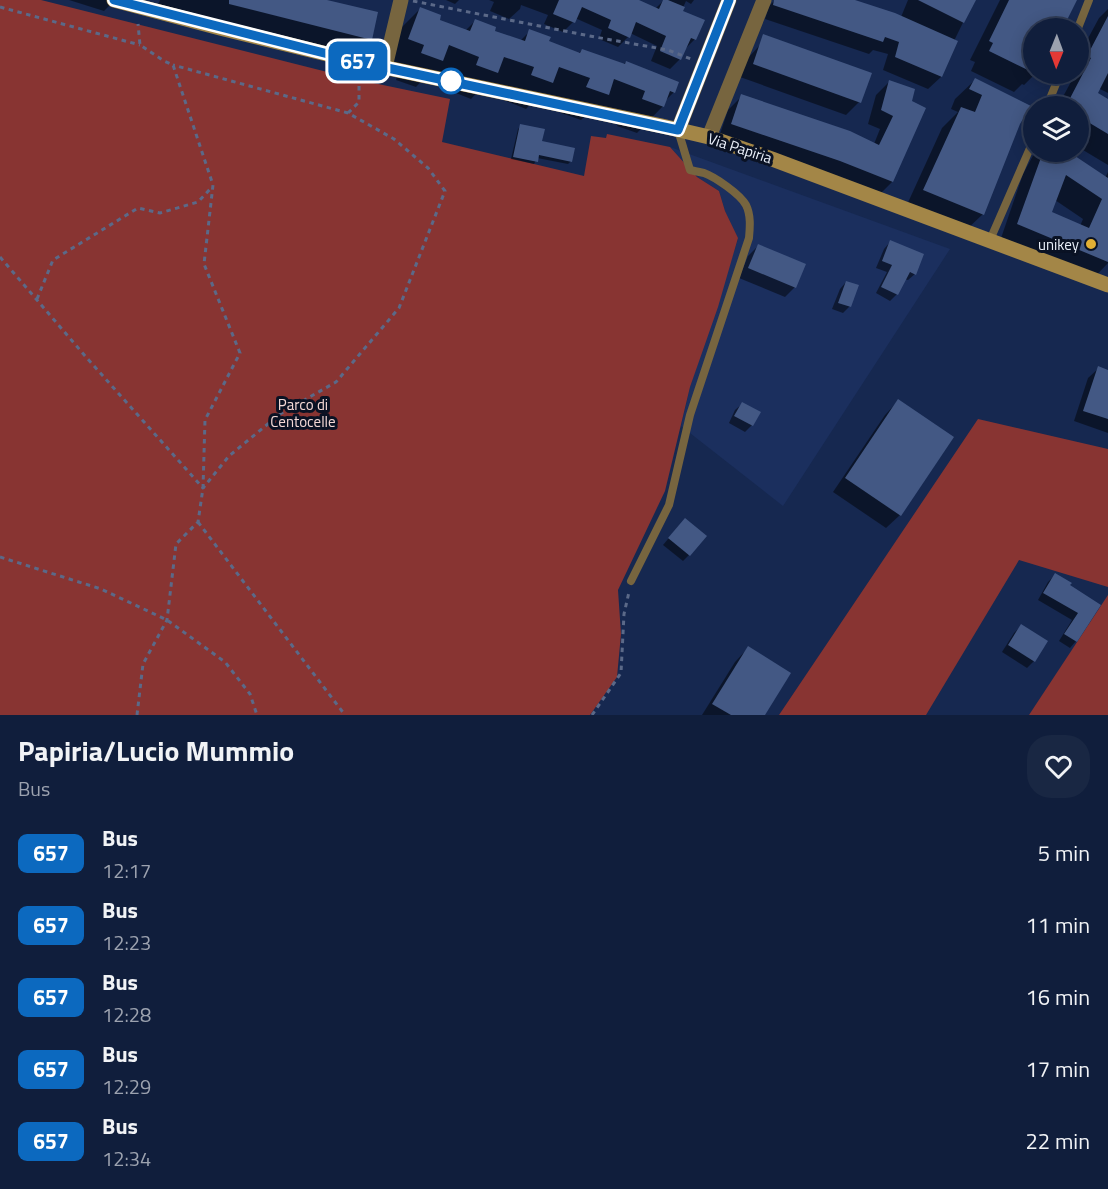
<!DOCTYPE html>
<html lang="en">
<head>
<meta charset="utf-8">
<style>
	body { margin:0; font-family:"Titillium Web",sans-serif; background:#192743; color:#f1f3f6; height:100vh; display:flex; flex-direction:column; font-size:22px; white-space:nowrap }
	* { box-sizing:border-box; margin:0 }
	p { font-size:20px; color:#9ca2af }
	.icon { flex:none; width:33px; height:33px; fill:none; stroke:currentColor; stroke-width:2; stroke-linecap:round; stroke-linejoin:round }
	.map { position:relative; height:715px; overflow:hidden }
	.drawer { display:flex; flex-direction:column; background:#101e3c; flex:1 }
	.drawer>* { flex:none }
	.badge { padding:0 12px; border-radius:9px; font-size:21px; line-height:39px }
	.needle { width:39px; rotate:181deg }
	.fabs { position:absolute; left:1023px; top:18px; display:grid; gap:12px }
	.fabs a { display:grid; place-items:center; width:66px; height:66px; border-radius:50%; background:#101e3c; box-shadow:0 3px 15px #0003,0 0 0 2px #303c56; font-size:30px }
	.map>.badge { position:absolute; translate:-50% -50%; box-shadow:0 0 0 3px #fff }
	.round { display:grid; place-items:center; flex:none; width:63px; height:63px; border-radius:24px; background:#192743 }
	.summary { display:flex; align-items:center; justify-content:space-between; height:102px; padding:0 18px }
	h1 { font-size:28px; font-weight:700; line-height:45px }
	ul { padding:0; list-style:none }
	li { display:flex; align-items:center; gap:18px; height:72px; padding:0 18px }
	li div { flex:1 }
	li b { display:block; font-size:22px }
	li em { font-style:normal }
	li .badge { min-width:66px; font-weight:700; text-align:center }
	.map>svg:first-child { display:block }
</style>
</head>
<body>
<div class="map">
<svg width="1108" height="715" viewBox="0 0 1108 715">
	<rect width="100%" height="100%" fill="#162850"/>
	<polygon fill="#1b2f5e" points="670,147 950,249 783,506 681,426 690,387 738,239 725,211 719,191 697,177"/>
	<g fill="#883432">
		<polygon points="0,0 41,0 359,80 450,99 442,142 584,176 591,136 606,138 607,134 670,147 697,177 719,191 725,211 738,238 718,307 690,387 665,491 618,590 621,634 617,677 590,715 0,715"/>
		<polygon points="978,419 1108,449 1108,587 1019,560 926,715 779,715"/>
		<polygon points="1108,595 1108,715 1029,715"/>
	</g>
	<g fill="#0007" fill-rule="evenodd">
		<polygon points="69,0 115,0 104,11"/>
		<polygon points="160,0 320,0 371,39 346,64 154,16"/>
		<polygon points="446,0 459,0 455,4"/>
		<polygon points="489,0 627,0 655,9 664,0 668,2 668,0 694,0 691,4 686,1 681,12 695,39 684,50 680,59 670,69 651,61 657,46 630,33 628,37 618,47 599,39 602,30 575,18 573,22 563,32 544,24 548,15 521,5 520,9 509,19 490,11 494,2"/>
		<polygon points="775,0 850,0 901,17 908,0 974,0 954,41 956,41 941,77 928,89 883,70 888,54 873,50 869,54 765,19 769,6"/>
		<polygon points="1000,0 1075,0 1061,28 1034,28 1034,74 1035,74 1024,85 1022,84 1014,92 971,71 975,62 970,60"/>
		<polygon points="420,9 438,20 465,31 475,21 493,32 520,41 530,31 547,42 578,54 582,50 623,65 626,62 674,92 664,102 663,106 637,133 617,126 620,117 594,107 581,120 561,113 564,104 539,95 526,109 506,101 509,93 484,85 471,99 451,91 454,83 429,73 416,87 396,80 399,71 383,65 394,35"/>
		<polygon points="1108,9 1108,93 1098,88 1096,93 1108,101 1108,165 1078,147 1078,106 1058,106 1073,78 1069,76 1070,74 1078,74 1078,57 1099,18"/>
		<polygon points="760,45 859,102 846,115 740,77 747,59"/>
		<polygon points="975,80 1019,123 983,214 963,233 905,209 942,128 958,112 951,109 955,99"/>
		<polygon points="890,81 913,90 892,182 879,195 719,137 728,110 742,96 874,144 880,129 868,124 876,95"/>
		<polygon points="521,126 540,142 571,161 568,164 537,158 534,164 511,159 518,129"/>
		<path d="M1035 152H1066L1105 178 1108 172V263L1090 282 999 244 1023 174ZM1055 200 1083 219 1080 226 1050 213Z"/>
		<polygon points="890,242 915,274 908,280 904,279 897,294 890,301 876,293 887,272 876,268 884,249"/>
		<polygon points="758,246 795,287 785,297 739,278 748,256"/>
		<polygon points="846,282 850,306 843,313 832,309 840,289"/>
		<polygon points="1099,368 1108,371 1108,433 1074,421 1088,378"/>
		<polygon points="898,401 900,515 886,528 833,492 885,415"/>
		<polygon points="742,404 759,413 752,425 745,432 729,423 735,410"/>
		<polygon points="679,526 689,555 683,561 663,545"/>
		<polygon points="1055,575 1068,586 1099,605 1076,641 1070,648 1059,641 1072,620 1038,600 1048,582"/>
		<polygon points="1021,626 1034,661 1027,668 1002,652 1014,633"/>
		<polygon points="748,648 763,715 702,715 735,662"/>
	</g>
	<g fill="#435884" fill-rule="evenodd">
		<polygon points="229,0 327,0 378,12 372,40 229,4"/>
		<polygon points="559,0 639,0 659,9 663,0 668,0 685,7 683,11 705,20 696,40 691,38 681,60 660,51 666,36 636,22 630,38 608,28 611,20 582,7 575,23 553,14"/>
		<polygon points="774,0 855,0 895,13 958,41 942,77 895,57 899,42 885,37 883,42 773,5"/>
		<polygon points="918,0 976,0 964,23"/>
		<polygon points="1009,0 1077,0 1063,28 1034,28 1034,73 989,51 993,43 989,41"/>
		<polygon points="420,7 441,15 440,20 470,31 475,19 496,27 495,31 525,41 529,29 551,37 549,41 580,53 582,49 625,64 626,61 679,82 675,93 670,91 664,107 642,99 645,91 614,79 609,95 586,87 590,78 559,67 553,83 531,75 534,67 504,57 498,73 476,65 479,57 449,45 443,61 421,53 424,45 408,39"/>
		<polygon points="1108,16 1108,73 1098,93 1108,99 1108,134 1078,116 1078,106 1066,106 1091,58 1087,56"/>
		<polygon points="763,34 872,73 861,103 753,64"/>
		<polygon points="975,78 1031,106 1020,124 984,215 923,190 961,107 975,112 982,95 969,89"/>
		<polygon points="889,80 915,89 912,101 926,108 893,182 840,161 731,124 741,94 850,131 879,145 893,116 881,110"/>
		<polygon points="520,124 545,129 542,141 575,148 572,162 539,155 538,162 513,157"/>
		<path d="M1043 152H1069L1108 178V262L1017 224ZM1066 175 1102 199 1089 228 1052 212Z"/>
		<polygon points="890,240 924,254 916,275 910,272 898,295 881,287 892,265 882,261"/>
		<polygon points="758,244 806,264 796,288 748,268"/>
		<polygon points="846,281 859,285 851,307 838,303"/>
		<polygon points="1098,366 1108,370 1108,419 1083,411"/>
		<polygon points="898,399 954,437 901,516 845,478"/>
		<polygon points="742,402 761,412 753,426 734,416"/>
		<polygon points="685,518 707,536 690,556 668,538"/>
		<polygon points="1055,573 1072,583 1070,585 1101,605 1077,642 1064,634 1078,613 1043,593"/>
		<polygon points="1021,624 1048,641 1035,662 1008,645"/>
		<polygon points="748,646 791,673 765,715 731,715 712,704"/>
	</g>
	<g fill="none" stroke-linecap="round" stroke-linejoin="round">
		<g stroke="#5b6988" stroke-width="3" stroke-dasharray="4.5 4.5" stroke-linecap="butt">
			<polyline points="413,1 595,37 668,50 691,59"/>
			<polyline points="0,7 140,45"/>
			<polyline points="348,113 359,102 359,80"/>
			<polyline points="0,257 86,357 203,488 229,456 280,414 336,382 399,308 445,191 428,168 394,139 348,113 173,65"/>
			<polyline points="37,299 53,260 138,208 160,213 198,202 212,187"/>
			<polyline points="198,522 345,715"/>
			<polyline points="0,557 101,589 167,620 225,662 250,694 257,715"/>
			<polyline points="137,715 143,664 167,620 176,544 198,522 203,488 205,420 240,353 204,264 213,185 173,65 164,61 140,45 138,24"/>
			<polyline points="592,715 621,673 624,614 629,592"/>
		</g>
		<g stroke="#77653f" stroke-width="8">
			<polyline points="1078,28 1089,0"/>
			<polyline points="1047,106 1060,74"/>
			<polyline points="990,240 1034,139"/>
			<path d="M631 581 669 505 690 415 749 238C750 227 751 215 746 205 740 194 715 177 704 173 699 172 694 171 690 170L678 130"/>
		</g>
		<g stroke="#77653f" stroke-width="15">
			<polyline points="385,67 401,0"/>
			<polyline points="678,130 729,0"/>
			<polyline points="709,137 764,0"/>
		</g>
		<polyline stroke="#a38647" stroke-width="15" points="114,0 220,28 364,63 662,126 709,137 772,159 1108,285"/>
	</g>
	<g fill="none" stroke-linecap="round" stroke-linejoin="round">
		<g stroke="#fff" stroke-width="14">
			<polyline id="line" points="114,0 364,63 678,130 729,0"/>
		</g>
		<use href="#line" stroke="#0c69bf" stroke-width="9"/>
	</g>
	<circle fill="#fff" stroke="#0c69bf" stroke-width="3" cx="451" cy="81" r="12"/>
	<circle fill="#e2af34" stroke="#0a1224" stroke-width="2" cx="1091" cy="244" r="6"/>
	<g text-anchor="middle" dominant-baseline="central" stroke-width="6" stroke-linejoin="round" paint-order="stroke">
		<g font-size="15" fill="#eaf0fa" stroke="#0a1224">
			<text transform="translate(740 148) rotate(18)">Via Papiria</text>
		</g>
		<g font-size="15" fill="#eaf0fa" stroke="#0a1224" text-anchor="end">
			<text x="1079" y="244">unikey</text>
		</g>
		<g font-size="15" fill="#f5d9d6" stroke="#0a1224">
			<text x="303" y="404">Parco di<tspan x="303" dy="17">Centocelle</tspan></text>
		</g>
	</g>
</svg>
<div class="fabs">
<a><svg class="needle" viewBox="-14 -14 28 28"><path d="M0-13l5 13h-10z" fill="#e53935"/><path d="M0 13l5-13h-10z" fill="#9ca2af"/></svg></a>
<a><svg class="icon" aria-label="layers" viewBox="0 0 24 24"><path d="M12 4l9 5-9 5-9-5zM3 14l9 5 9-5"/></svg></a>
</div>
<b class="badge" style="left:358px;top:61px;background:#0c69bf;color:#fff">657</b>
</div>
<section class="drawer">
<div class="summary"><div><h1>Papiria/Lucio Mummio</h1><p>Bus</p></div><a class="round"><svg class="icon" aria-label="heart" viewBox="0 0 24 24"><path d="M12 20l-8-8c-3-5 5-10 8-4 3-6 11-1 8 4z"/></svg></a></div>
<ul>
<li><span class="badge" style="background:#0c69bf;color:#fff">657</span><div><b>Bus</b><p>12:17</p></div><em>5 min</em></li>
<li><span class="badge" style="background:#0c69bf;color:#fff">657</span><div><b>Bus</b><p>12:23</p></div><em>11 min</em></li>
<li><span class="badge" style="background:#0c69bf;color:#fff">657</span><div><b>Bus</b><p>12:28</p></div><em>16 min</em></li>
<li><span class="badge" style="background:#0c69bf;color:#fff">657</span><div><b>Bus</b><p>12:29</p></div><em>17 min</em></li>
<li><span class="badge" style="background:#0c69bf;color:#fff">657</span><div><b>Bus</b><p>12:34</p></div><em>22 min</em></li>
</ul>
</section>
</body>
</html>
